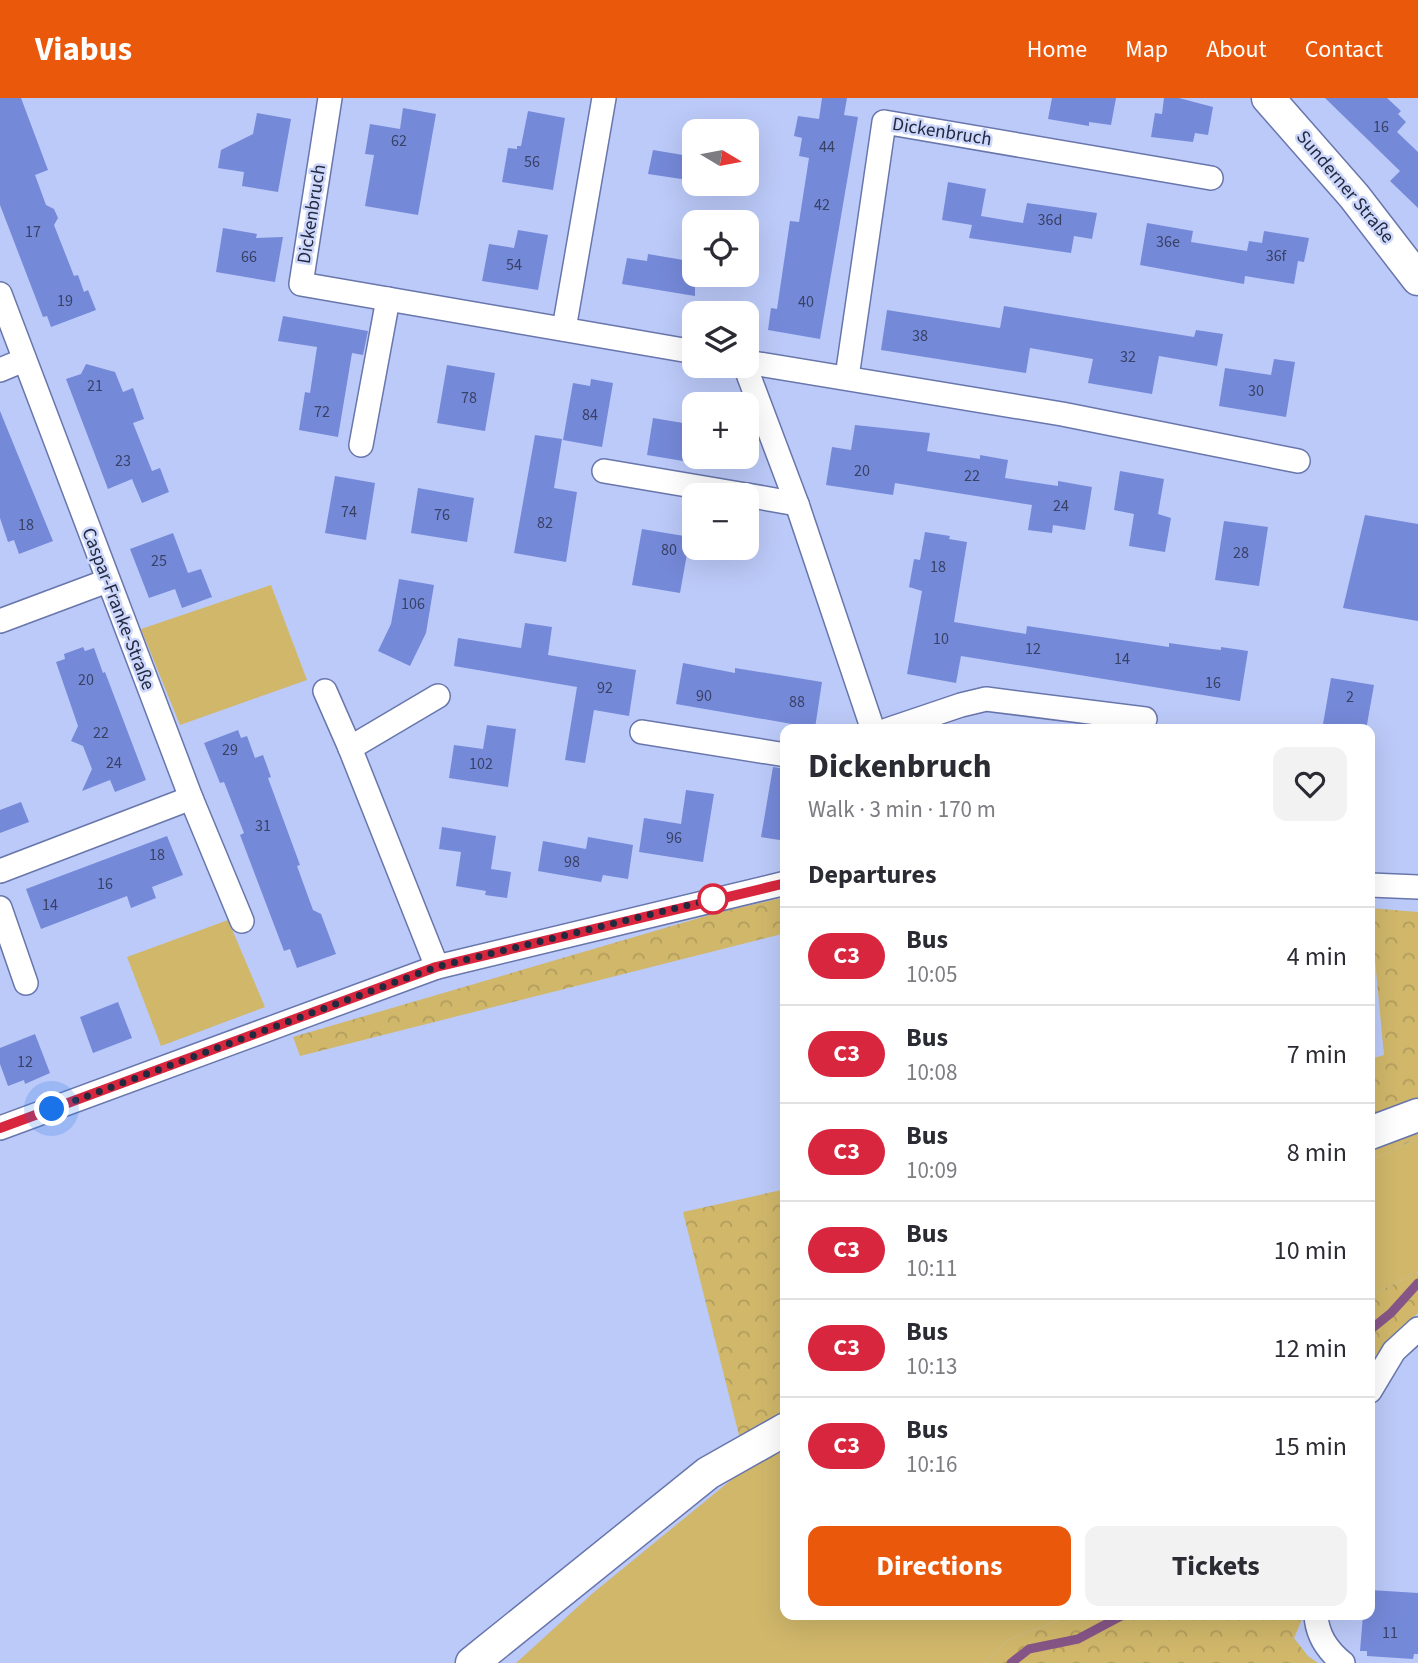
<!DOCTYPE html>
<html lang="en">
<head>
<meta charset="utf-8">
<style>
	body { margin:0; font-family:"Source Sans 3",sans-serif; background:#f2f2f3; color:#2b2b33; height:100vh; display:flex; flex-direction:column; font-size:26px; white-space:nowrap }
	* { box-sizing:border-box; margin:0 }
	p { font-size:23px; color:#7c7c81 }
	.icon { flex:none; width:38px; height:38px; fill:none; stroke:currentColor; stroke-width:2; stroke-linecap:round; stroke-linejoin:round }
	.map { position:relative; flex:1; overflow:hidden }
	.drawer { position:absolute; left:780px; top:626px; width:595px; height:896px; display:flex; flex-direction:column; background:#fff; border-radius:14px; box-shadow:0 7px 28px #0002 }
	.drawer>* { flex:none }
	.badge { padding:0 14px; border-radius:23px; font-size:24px; line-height:46px }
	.needle { width:46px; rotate:100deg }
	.buttons { position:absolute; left:682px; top:21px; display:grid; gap:14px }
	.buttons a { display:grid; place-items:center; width:77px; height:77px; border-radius:14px; background:#fff; box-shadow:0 7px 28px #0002; font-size:35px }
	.you { position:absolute; width:35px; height:35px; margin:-18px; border:5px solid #fff; border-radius:50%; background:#1a73e8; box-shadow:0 0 0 10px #1a73e833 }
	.map>.badge { position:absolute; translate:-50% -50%; box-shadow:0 0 0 4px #fff }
	h2 { padding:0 28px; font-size:26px; line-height:63px }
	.round { display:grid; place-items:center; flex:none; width:74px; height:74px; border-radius:14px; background:#f2f2f3 }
	.summary { display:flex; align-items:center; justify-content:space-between; height:119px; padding:0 28px }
	h1 { font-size:33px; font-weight:700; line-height:52px }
	.cta { display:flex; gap:14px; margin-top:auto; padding:14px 28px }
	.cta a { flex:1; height:80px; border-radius:14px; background:#ea580c; color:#fff; font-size:28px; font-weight:700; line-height:80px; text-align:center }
	.cta a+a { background:#f2f2f3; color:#2b2b33 }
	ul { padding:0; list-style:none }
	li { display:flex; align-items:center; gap:21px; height:98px; padding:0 28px; border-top:2px solid #e1e1e2 }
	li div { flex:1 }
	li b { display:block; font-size:26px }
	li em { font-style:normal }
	li .badge { min-width:77px; font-weight:700; text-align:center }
	header { display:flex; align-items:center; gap:42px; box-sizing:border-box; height:98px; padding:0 35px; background:#ea580c; color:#fff }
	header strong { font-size:33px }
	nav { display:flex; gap:38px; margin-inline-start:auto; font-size:24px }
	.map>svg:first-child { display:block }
</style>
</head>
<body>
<header>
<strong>Viabus</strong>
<nav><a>Home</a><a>Map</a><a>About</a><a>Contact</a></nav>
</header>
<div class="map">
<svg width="1418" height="1565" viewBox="0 0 1418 1565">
	<defs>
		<pattern id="forest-crowns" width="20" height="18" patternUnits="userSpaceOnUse" patternTransform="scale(1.75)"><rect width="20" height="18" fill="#d0b76a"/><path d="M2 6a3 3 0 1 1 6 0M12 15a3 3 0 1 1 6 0" fill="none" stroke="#b29d5d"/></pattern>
	</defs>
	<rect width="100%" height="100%" fill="#bccaf9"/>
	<g fill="#d0b76a">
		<polygon points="271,487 307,582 180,627 141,531"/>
		<polygon points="228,822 265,909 161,948 127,859"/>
		<polygon points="1418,1040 1418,1174 1370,1198 1370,1063"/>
		<polygon points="786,1350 786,1517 1071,1517 1008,1542 984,1565 516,1565 593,1495 747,1369"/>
	</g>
	<g fill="url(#forest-crowns)">
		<polygon points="786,799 786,835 300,958 293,939 716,815"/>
		<polygon points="1370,810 1418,814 1418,1040 1370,1063 1370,961 1384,957 1373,841 1370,841"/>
		<polygon points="786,1091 786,1350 747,1369 683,1114"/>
		<polygon points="1418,1174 1418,1215 1389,1242 1370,1268 1370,1198"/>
		<polygon points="1071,1517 1304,1517 1294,1540 1308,1558 1318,1565 984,1565 1008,1542"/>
	</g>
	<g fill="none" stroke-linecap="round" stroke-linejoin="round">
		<g stroke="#865587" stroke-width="9">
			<polyline points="1370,1232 1391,1215 1418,1185"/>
			<polyline points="1011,1565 1029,1551 1078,1541 1123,1517"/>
		</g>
	</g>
	<g fill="#7589d9">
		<polygon points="0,0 21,0 48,72 35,77 46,107 54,111 58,120 54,127 74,178 78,177 84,194 88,192 96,212 51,229 47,218 43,219 0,107"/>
		<polygon points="822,0 847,0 844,17 858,19 820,241 768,232 771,210 777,211 790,123 799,124 809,60 799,58 802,40 794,38 798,18 819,21"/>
		<polygon points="1052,0 1116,0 1111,27 1089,24 1089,28 1048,21"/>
		<polygon points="1164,0 1179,0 1213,9 1208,37 1195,35 1193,44 1151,39 1155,15 1162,16"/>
		<polygon points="1325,0 1387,0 1401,13 1398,16 1406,24 1397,34 1418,54 1418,110 1390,83 1400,73"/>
		<polygon points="403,10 436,16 418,117 365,108 374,57 365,56 370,26 400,31"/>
		<polygon points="528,13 565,20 553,92 502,84 508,50 517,51 517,48 521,48"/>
		<polygon points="257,15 291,21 278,94 242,88 244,74 218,70 221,52 253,36"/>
		<polygon points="653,52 695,59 695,83 648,76"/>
		<polygon points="948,84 986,91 981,118 1023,125 1027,105 1097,115 1092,141 1074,138 1071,155 969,140 972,127 942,122"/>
		<polygon points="1147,125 1193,133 1191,144 1247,153 1249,143 1262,145 1264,133 1309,140 1304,164 1298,163 1294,186 1245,178 1244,186 1140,167"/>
		<polygon points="223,130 257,136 256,140 283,139 275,184 216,174"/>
		<polygon points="518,132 548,137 538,192 482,183 489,146 514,150"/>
		<polygon points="648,156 695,164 695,198 622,186 627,160 647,163"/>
		<polygon points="1004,208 1194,239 1196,232 1223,236 1217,268 1159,258 1152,296 1088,285 1093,261 1030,250 1026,275 881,252 887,212 1000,230"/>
		<polygon points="283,218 368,233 363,257 352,255 338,339 299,332 305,294 310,295 317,249 278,243"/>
		<polygon points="1274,261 1295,264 1286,319 1219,308 1225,270 1271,277"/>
		<polygon points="86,266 115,274 123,294 133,290 144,321 133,325 152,373 160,370 169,394 142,405 132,381 108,391 66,281 81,276"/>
		<polygon points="447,267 495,275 485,333 437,325"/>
		<polygon points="591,281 613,285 602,349 563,342 573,285 590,288"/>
		<polygon points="0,313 53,443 19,456 14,442 8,444 0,420"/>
		<polygon points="653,320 695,327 695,365 647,357"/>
		<polygon points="855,327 930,335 927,353 980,361 980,357 1008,362 1005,380 1058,388 1058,383 1092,389 1085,432 1053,427 1052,435 1028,432 1032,407 895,385 893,397 826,387 832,349 851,352"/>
		<polygon points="535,337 562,341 554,390 577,394 566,464 514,455"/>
		<polygon points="1120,373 1164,381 1158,416 1171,420 1165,454 1129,448 1134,416 1114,412"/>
		<polygon points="335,378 375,385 366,442 325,435"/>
		<polygon points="418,390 474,400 467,444 411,435"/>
		<polygon points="1365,417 1418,426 1418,523 1343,510"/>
		<polygon points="1224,423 1268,429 1259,488 1215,482"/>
		<polygon points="642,431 690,439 680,495 632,487"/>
		<polygon points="925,434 950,438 949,441 967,444 954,524 1026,536 1027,528 1169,549 1169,545 1212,551 1221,552 1221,549 1248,553 1240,603 961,558 956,585 907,576 922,493 909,489 914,461 920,462"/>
		<polygon points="173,435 188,475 201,471 212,499 182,510 175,491 149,500 130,451"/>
		<polygon points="399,481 434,487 426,535 410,568 378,553 391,526"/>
		<polygon points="525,525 552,529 548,557 636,572 629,618 594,612 585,665 565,662 577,589 454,568 458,540 521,550"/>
		<polygon points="83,549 85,553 94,550 103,575 105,574 146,682 115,694 110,682 82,693 92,671 83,648 71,643 78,628 56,564 65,561 64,556"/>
		<polygon points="683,565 735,575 735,570 822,584 815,630 676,606"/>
		<polygon points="1331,580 1374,587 1366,632 1322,632"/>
		<polygon points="487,627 516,631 508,689 449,680 454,647 483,651"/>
		<polygon points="238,632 241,640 247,638 255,660 263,657 271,679 268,680 300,767 297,768 313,812 321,816 336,856 297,870 290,851 284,853 240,737 244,735 224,684 220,685 204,645"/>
		<polygon points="773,669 786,671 786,743 761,739"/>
		<polygon points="686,692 714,696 703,764 639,754 644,720 681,726"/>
		<polygon points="21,704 29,724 0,735 0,712"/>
		<polygon points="442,729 496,738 491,771 511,774 507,800 485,797 486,793 456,788 461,754 439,751"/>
		<polygon points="167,738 183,777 152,789 156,800 131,810 127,798 41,831 26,791"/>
		<polygon points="588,739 633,747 628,781 603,777 601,784 538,773 543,743 586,751"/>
		<polygon points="118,904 132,940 93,955 80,919"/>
		<polygon points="35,936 50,975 25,986 24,982 8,988 0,966 0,950"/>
		<polygon points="1370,1492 1418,1495 1418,1556 1414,1556 1413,1561 1367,1558 1367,1553 1360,1553 1363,1517 1370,1517"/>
	</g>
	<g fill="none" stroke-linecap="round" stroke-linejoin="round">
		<g stroke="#6876ac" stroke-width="26">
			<g id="minor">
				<polyline points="330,0 301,186 695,254"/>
				<polyline points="0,196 191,700 242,823"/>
				<polyline points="564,231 604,0"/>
				<polyline points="747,264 1062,316 1298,363"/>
				<polyline points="745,268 797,406 873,632"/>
				<polyline points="0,272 24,262"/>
				<polyline points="847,279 884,24 1211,80"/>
				<polyline points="361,347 388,201"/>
				<polyline points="604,373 746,397"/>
				<polyline points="747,397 797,406"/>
				<polyline points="0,523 107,483"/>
				<polyline points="325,593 350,650 437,869"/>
				<polyline points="887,632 961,607 986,601 1145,621"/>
				<polyline points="642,634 786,657"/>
				<polyline points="350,650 438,598"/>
				<polyline points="0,773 191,700"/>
				<polyline points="1370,787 1418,789"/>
				<polyline points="0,810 26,885"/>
				<polyline points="0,1030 437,869 786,785"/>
				<polyline points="1370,1293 1394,1253 1418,1231"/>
				<path d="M1316 1517C1317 1537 1328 1553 1343 1565"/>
			</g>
		</g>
		<g stroke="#6876ac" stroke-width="35">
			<g id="secondary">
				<polyline points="1268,0 1354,98 1418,181"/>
				<polyline points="1370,1035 1418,1017"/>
				<polyline points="472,1565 708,1375 786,1331"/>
			</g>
		</g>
		<use href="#minor" stroke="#fff" stroke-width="23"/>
		<use href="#secondary" stroke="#fff" stroke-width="32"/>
	</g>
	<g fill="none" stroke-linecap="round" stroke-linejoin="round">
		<g stroke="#fff" stroke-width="16">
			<polyline id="line" points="0,1030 436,869 786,785"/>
		</g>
		<use href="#line" stroke="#d7263d" stroke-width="10"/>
		<polyline stroke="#23293f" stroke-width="7" stroke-dasharray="0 12.6" points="52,1011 436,869 713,801"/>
	</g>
	<circle fill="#fff" stroke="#d7263d" stroke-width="3.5" cx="713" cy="801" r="14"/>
	<g text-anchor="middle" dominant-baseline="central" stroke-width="5" stroke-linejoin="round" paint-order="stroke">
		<g font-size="16" fill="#384166">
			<text x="1381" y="29">16</text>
			<text x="399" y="43">62</text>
			<text x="827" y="49">44</text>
			<text x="532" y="64">56</text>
			<text x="822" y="107">42</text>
			<text x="1050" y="122">36d</text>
			<text x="33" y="134">17</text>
			<text x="1168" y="144">36e</text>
			<text x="1276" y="158">36f</text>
			<text x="249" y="159">66</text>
			<text x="514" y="167">54</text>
			<text x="65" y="203">19</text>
			<text x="806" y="204">40</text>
			<text x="920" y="238">38</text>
			<text x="1128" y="259">32</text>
			<text x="95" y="288">21</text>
			<text x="1256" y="293">30</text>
			<text x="469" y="300">78</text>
			<text x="322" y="314">72</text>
			<text x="590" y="317">84</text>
			<text x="123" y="363">23</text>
			<text x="862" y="373">20</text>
			<text x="972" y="378">22</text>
			<text x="1061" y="408">24</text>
			<text x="349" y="414">74</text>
			<text x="442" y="417">76</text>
			<text x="545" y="425">82</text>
			<text x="26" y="427">18</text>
			<text x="669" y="452">80</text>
			<text x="1241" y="455">28</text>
			<text x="159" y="463">25</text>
			<text x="938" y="469">18</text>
			<text x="413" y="506">106</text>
			<text x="941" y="541">10</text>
			<text x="1033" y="551">12</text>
			<text x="1122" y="561">14</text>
			<text x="86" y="582">20</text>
			<text x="1213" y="585">16</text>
			<text x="605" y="590">92</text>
			<text x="704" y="598">90</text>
			<text x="1350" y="599">2</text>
			<text x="797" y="604">88</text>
			<text x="101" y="635">22</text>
			<text x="230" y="652">29</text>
			<text x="114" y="665">24</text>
			<text x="481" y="666">102</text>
			<text x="263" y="728">31</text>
			<text x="674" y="740">96</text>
			<text x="157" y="757">18</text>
			<text x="572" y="764">98</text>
			<text x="105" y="786">16</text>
			<text x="50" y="807">14</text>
			<text x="25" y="964">12</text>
			<text x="1390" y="1535">11</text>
		</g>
		<g font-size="19" fill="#23293f" stroke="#ccd7fb">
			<text transform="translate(942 34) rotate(9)">Dickenbruch</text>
			<text transform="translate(1345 89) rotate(50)">Sunderner Straße</text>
			<text transform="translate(312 116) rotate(-81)">Dickenbruch</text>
			<text transform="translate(118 511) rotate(69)">Caspar-Franke-Straße</text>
		</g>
	</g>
</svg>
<div class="buttons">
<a><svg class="needle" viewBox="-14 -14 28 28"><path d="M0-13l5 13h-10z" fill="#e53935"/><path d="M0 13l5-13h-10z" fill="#7c7c81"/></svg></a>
<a><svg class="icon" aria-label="locate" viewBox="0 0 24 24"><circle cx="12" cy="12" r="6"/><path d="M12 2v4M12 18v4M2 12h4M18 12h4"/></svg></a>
<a><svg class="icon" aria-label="layers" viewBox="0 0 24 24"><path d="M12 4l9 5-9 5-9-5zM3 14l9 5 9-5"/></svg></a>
<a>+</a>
<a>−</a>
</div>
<div class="you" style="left:52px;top:1011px"></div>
<section class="drawer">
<div class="summary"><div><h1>Dickenbruch</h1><p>Walk · 3 min · 170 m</p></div><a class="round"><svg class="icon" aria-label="heart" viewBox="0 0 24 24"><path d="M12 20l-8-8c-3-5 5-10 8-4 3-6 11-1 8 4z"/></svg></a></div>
<h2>Departures</h2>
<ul>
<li><span class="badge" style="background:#d7263d;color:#fff">C3</span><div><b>Bus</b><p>10:05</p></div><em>4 min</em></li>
<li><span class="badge" style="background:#d7263d;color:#fff">C3</span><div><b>Bus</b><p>10:08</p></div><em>7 min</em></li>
<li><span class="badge" style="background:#d7263d;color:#fff">C3</span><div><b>Bus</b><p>10:09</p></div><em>8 min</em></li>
<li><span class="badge" style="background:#d7263d;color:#fff">C3</span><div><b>Bus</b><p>10:11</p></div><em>10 min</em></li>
<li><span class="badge" style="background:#d7263d;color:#fff">C3</span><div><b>Bus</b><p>10:13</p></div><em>12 min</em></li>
<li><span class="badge" style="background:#d7263d;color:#fff">C3</span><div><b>Bus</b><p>10:16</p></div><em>15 min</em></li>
</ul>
<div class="cta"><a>Directions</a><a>Tickets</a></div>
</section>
</div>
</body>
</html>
